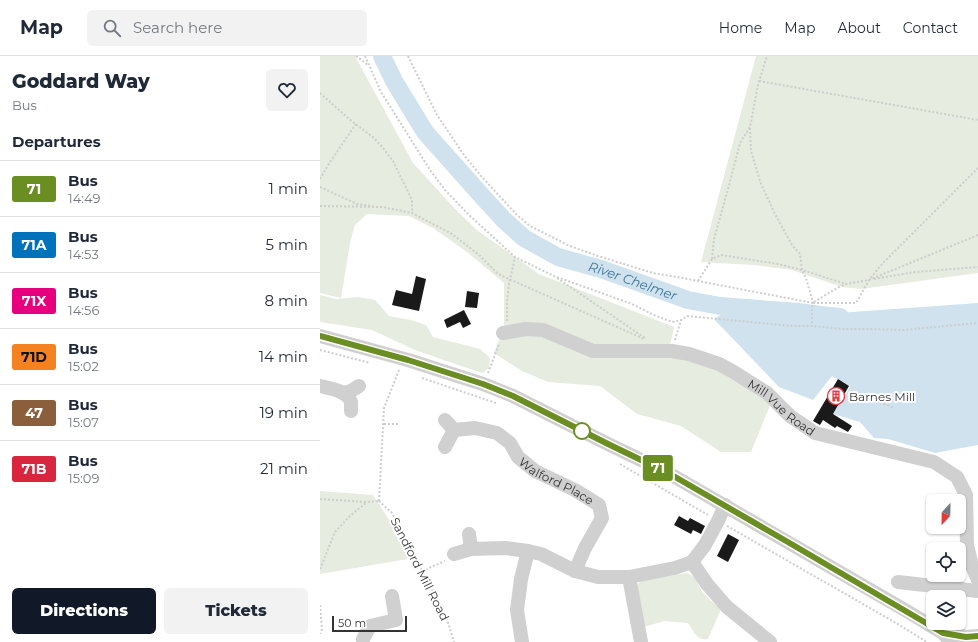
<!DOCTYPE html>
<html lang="en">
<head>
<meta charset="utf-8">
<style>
	body { margin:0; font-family:Montserrat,sans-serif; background:#f2f2f3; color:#1f2937; height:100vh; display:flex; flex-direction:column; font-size:15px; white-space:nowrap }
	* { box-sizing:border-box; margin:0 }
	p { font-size:13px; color:#747a83 }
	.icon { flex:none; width:22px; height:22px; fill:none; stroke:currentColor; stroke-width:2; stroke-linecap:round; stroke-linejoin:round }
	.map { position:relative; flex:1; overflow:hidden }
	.details { display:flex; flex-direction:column; background:#fff; width:320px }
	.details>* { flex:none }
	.badge { padding:0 8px; border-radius:3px; font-size:14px; line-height:26px }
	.needle { width:26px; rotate:202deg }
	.buttons { position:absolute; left:606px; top:438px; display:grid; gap:8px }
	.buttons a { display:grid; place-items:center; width:40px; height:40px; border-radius:6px; background:#fff; box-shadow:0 1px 3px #0004; font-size:20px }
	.scale { position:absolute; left:12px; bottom:10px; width:75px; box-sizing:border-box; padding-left:4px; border:2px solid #333; border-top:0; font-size:11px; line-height:14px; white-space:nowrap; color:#333; -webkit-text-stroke:3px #fff; paint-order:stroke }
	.map>.badge { position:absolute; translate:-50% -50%; box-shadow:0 0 0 2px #fff }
	h2 { padding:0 12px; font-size:15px; line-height:36px }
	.round { display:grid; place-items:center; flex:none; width:42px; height:42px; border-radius:6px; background:#f2f2f3 }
	.headline { display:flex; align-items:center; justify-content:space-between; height:68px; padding:0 12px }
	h1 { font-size:19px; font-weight:800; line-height:30px }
	.action { display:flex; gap:8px; margin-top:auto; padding:8px 12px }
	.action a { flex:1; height:46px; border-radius:6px; background:#111827; color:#fff; font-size:16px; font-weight:800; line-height:46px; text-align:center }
	.action a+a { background:#f2f2f3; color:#1f2937 }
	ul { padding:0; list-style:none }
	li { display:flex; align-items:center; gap:12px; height:56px; padding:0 12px; border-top:1px solid #e0e1e3 }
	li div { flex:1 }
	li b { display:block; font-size:15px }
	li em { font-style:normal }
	li .badge { min-width:44px; font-weight:700; text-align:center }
	header { display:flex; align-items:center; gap:24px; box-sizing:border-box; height:56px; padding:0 20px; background:#fff; border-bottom:1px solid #e0e1e3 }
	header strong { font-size:19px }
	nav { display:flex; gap:22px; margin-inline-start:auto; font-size:14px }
	.search { width:280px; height:36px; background:#f2f2f3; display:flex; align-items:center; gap:10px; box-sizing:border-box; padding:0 14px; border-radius:6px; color:#747a83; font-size:15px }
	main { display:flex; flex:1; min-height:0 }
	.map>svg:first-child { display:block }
</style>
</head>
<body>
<header>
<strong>Map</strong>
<div class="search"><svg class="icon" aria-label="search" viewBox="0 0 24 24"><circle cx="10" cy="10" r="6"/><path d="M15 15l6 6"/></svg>Search here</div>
<nav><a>Home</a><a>Map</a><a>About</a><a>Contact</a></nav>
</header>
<main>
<section class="details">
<div class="headline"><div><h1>Goddard Way</h1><p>Bus</p></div><a class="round"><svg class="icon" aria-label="heart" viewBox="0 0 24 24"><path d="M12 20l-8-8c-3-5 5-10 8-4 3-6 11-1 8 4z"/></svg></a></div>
<h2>Departures</h2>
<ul>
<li><span class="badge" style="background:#6b8e23;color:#fff">71</span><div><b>Bus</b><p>14:49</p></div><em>1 min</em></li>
<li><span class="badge" style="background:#0072bc;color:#fff">71A</span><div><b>Bus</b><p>14:53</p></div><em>5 min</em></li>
<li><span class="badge" style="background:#e6007e;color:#fff">71X</span><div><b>Bus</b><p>14:56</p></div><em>8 min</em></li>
<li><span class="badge" style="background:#f58220;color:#111">71D</span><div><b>Bus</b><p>15:02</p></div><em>14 min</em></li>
<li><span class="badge" style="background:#8b5e3c;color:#fff">47</span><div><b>Bus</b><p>15:07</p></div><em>19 min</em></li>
<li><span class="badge" style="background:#d7263d;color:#fff">71B</span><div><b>Bus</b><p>15:09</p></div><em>21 min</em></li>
</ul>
<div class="action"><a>Directions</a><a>Tickets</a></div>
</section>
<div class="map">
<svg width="658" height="586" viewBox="0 0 658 586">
	<rect width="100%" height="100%" fill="#fff"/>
	<g fill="#e6ecdf">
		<polygon points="0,0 35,0 93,107 137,155 158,175 219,218 354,271 347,301 364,300 410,318 451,347 431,396 401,396 361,370 317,358 280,330 228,326 202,315 174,297 184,270 184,227 147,196 113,172 89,160 47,158 35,169 30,187 21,242 0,237"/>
		<polygon points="436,0 658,0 658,217 541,233 522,231 472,214 434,209 381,206"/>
		<polygon points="0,239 16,243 38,241 55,244 69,260 91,264 106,269 113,281 160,293 170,302 169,312 163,317 141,310 95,294 52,274 0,266"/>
		<polygon points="0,435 53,439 71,467 88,503 0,518"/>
		<path d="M367 517 371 519 375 522 381 534 389 543 401 553 388 583C377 585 374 576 368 567L344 565 324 571 316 530 321 525Z"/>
	</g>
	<polygon fill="#cfe2ee" points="658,247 658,389 615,397 568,383 554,382 540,366 513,358 530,331 512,320 493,344 459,331 394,263 414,251 479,260 499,258 498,255 518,257"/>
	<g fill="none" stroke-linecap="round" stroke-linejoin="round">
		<polyline stroke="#cfe2ee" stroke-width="3" points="400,250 407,258"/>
		<path stroke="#cfe2ee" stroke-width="18" id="s1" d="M62 0 74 25 105 76 162 140 184 164 204 182 238 201 281 213 368 244 400 250 478 256 500 259 520 261"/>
	</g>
	<g fill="#1a1a1a">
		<polygon points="96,220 106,223 99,255 72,249 76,234 92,238"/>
		<polygon points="147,235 159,237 157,252 145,251"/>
		<polygon points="144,254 151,268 143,272 140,266 127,272 124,264"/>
		<polygon points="518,323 529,330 513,358 532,370 528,376 517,370 515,372 503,364 500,369 493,365"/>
		<polygon points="359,460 368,465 370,462 385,470 381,478 373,474 371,478 354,469"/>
		<polygon points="408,478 419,484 408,506 397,500"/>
	</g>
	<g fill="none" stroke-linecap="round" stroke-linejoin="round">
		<g stroke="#cdcdcd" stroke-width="2" stroke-dasharray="2 2" stroke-linecap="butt">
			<polyline points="36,0 48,9"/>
			<polyline points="45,0 61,36 110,114 125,134 149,159 195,201 234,220 312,248 334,259 352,266 361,264 367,260 472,270 492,270 521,273 548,273 583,274 658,267"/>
			<polyline points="88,0 117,59 144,99 161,120 197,159 210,170 250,190 278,200 333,217 357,221 493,247 492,251 492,270"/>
			<polyline points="439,25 658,64"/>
			<polyline points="0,37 29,63 54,82 63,92 73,105 92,144 92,157"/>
			<polyline points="430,72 431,95 441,128 455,158 472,189 480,198 482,214 526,228"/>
			<polyline points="0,123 10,106 36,68"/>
			<polyline points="0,131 37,148 53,150"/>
			<polyline points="0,150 63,151 92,157 132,178 158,198 178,218 324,283"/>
			<polyline points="392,203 394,183 411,122 420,87 430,71 438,29 447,0"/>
			<polyline points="237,222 325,282"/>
			<polyline points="554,223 595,216 658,211"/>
			<polyline points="378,225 392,203 401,199 458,208 482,214 486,222 493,247"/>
			<polyline points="494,246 517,232 526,228 549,224 658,179"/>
			<polyline points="493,247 536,247 549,224 562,208 658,112"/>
			<polyline points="187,265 187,246 189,228 195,201"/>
			<polyline points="355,284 361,264"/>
			<polyline points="0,294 50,307"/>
			<polyline points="168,317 179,288"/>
			<polyline points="102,322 176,347"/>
			<polyline points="560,346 574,352"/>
			<polyline points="64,368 79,368"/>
			<polyline points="300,408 388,459"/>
			<polyline points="0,443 47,446 59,445"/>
			<polyline points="59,445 72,457 126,560 134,586"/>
			<polyline points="59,445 64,352 79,314"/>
			<polyline points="407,470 576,567 607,586"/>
			<polyline points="0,513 15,476 30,460 47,446"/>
			<polyline points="102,515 125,505"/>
			<polyline points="0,549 2,573 0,578"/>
		</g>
		<g stroke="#d0d0d0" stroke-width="14">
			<path id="s2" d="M183 277 206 273 223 274 273 295H352L369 298 399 308 412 315 447 337 470 360 495 377 614 406 637 421 646 439 647 489 652 510 658 524"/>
			<polyline points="0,280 88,304 163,328 193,340 288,388 350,418 585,554 623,577 631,586"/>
			<path d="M0 330C9 332 28 335 31 346 31 349 31 352 31 355"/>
			<polyline points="23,337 31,335 39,330"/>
			<polyline points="125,364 134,374"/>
			<path id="s3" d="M125 391 134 374 155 372 177 377 190 387 198 401 215 415 255 434 279 449 282 462 265 492 255 515"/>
			<polyline points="149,478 151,493"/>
			<polyline points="134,498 151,493 185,492 208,495 221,498 255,515 278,521 309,521 355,512 372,506 385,489 398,465 405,449"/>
			<polyline points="372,506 387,528 407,551 450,586"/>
			<polyline points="309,521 321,586"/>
			<polyline points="578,526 658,535"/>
			<polyline points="623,577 646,581 658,580"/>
			<polyline points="43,586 43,583 50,570 76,564 72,540"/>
			<polyline points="202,586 197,554 201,523 208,495"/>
		</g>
	</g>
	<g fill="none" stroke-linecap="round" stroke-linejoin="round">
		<g stroke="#fff" stroke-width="9">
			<polyline id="line" points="0,280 88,304 163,328 193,340 288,388 350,418 473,489 623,577 646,581 658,580"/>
		</g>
		<use href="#line" stroke="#6b8e23" stroke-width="6"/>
	</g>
	<defs>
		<g id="building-ring" transform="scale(0.9)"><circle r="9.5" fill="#fff" stroke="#e63946" stroke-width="1.5"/><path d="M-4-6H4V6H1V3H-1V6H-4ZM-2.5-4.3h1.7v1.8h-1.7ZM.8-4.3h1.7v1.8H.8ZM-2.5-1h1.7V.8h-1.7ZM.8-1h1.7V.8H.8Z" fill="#e63946"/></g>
	</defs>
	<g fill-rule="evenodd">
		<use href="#building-ring" x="516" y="340"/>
	</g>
	<circle fill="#fff" stroke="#6b8e23" stroke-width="2" cx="262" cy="375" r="8"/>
	<g text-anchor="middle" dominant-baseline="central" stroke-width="4" stroke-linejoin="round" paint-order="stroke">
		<g font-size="12" fill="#333" stroke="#fff" text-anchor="start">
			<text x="529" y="340">Barnes Mill</text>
		</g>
		<g font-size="12" fill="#333" stroke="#fff">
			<text stroke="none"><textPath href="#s2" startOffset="299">Mill Vue Road</textPath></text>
			<text stroke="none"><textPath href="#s3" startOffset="141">Walford Place</textPath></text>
			<text transform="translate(100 513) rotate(63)">Sandford Mill Road</text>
		</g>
		<g font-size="13" font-style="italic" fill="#3f7597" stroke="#fff">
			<text stroke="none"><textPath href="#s1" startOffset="350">River Chelmer</textPath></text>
		</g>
	</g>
</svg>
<div class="buttons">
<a><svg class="needle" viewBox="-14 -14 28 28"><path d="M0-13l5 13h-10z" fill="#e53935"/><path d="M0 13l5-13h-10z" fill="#747a83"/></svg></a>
<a><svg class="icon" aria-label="locate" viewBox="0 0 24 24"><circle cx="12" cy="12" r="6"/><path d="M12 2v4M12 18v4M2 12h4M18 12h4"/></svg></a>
<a><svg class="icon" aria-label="layers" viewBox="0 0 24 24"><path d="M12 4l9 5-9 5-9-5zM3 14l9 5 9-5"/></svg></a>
</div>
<div class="scale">50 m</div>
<b class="badge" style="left:338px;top:412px;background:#6b8e23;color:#fff">71</b>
</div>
</main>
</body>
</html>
